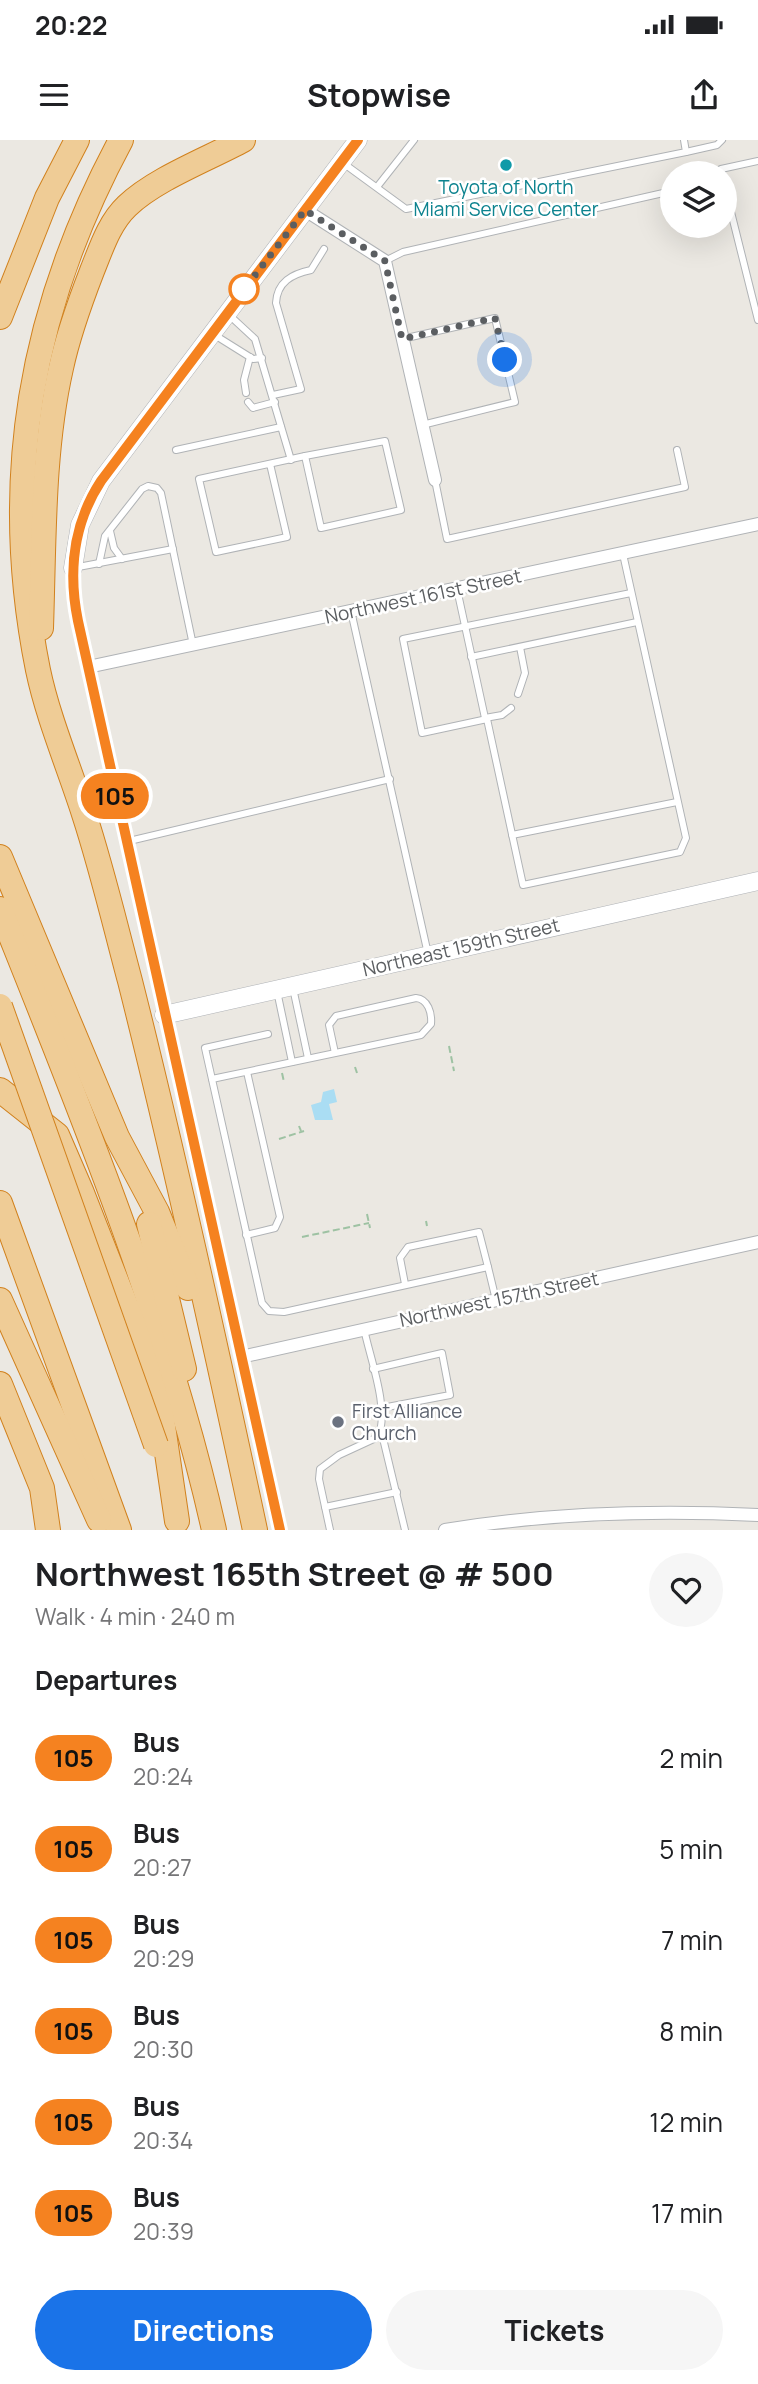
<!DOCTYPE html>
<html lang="en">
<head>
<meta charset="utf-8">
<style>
	body { margin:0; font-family:Manrope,sans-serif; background:#f6f6f6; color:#202124; height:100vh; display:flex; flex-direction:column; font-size:26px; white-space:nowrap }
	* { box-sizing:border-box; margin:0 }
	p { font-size:23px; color:#757577 }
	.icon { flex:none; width:38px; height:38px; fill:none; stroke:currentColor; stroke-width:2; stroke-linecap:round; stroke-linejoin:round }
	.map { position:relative; height:1390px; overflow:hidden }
	.side { display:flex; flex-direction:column; background:#fff; flex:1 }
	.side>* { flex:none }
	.badge { padding:0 14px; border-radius:23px; font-size:24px; line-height:46px }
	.buttons { position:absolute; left:660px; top:21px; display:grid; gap:14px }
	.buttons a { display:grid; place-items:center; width:77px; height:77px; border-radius:50%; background:#fff; box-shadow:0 7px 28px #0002; font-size:35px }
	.you { position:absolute; width:35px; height:35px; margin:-18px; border:5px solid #fff; border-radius:50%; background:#1a73e8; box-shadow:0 0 0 10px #1a73e833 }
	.map>.badge { position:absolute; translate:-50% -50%; box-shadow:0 0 0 4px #fff }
	h2 { padding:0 35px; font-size:26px; line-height:63px }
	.round { display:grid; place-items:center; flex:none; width:74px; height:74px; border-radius:37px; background:#f6f6f6 }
	.head { display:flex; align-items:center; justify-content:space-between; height:119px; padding:0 35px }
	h1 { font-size:33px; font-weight:700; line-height:52px }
	.button { display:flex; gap:14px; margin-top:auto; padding:14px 35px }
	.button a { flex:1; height:80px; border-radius:42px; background:#1a73e8; color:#fff; font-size:28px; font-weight:700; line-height:80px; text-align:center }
	.button a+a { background:#f6f6f6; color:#202124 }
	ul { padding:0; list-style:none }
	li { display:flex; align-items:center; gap:21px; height:91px; padding:0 35px }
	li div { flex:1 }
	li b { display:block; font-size:26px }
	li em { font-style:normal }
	li .badge { min-width:77px; font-weight:700; text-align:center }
	.status { display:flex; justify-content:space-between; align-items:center; height:49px; padding:0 35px; background:#fff; direction:ltr }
	.status svg { height:19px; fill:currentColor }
	header { display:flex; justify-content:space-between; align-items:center; height:91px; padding:0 35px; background:#fff; font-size:32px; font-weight:700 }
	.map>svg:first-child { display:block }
</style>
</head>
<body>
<div class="status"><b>20:22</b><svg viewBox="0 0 49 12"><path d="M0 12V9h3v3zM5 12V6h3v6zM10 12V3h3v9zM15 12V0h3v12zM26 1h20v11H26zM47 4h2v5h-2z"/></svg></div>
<header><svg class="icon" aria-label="menu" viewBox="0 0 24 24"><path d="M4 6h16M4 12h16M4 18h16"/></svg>Stopwise<svg class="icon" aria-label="share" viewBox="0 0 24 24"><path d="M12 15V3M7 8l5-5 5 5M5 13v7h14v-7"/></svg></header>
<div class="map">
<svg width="758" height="1390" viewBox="0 0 758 1390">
	<rect width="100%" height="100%" fill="#ebe8e2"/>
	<polygon fill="#aaddf3" points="334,949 337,962 329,964 333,980 315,980 311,965 321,962 323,952"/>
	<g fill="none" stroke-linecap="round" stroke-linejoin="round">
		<g stroke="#b0b3b6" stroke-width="8">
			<g id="lane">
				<polyline points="686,12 717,5 722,0"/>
				<polyline points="343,23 406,69 686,12 684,0"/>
				<polyline points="722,33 721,29 758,21"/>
				<polyline points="724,44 758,180"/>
				<polyline points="377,47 414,0"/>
				<polyline points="385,121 403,112 672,51"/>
				<polyline points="228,174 255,199 291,320"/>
				<polyline points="213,194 253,219 262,218"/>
				<polyline points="402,199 495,178 515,262 422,285"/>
				<polyline points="246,253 244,240 250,217"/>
				<path d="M273 255 301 249 276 163C277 142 292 134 311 130L324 109"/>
				<polyline points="248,262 253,268 275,262"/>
				<polygon points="385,301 401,370 321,388 305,316"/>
				<polyline points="176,310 281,287"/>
				<polyline points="270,324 287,397 216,412 199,339 305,316"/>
				<polyline points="435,340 447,399 685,347 677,310"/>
				<polyline points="110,391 114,408 122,419"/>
				<polyline points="173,409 73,428 74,462 280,1390"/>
				<polyline points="623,414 686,698 680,712 523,745 487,579 422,593 403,499 631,453"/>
				<polyline points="99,424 105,396 142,349 148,346 157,348 161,353 193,505"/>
				<polyline points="457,449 485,578 502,575 511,568"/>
				<polyline points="351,471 428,814"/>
				<polyline points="471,517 637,482"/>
				<polyline points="518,554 525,533 520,507"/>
				<polyline points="512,695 677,662"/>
				<polyline points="125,702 390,639"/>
				<polyline points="293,848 308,918"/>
				<polyline points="277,851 292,922"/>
				<polyline points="268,894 205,908 262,1163 269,1171 284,1172 488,1127 479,1092 408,1107 400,1118 405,1144"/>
				<path d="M212 939 421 895 431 884C432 873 428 859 416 858L336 876 329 885 335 913"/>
				<polyline points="246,1095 275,1088 280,1077 247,932"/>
				<polyline points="488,1127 496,1160"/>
				<polyline points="373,1229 442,1213 450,1255 382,1268"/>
				<polyline points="381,1290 405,1390"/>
				<polyline points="325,1367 397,1352"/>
				<path d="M330 1390 319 1339 320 1329 339 1315 378 1297C390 1270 370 1218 364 1189"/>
			</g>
		</g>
		<g stroke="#b0b3b6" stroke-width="14">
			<g id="street">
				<polyline points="305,70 385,121 435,340"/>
				<polyline points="88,527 758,384"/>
				<polyline points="241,1217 758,1102"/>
				<path d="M445 1390C548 1373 654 1370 758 1375"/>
			</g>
		</g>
		<g stroke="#afb2b6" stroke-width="19">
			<g id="secondary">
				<polyline points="73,428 80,385 101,341 358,0"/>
				<polyline points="164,875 758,741"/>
			</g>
		</g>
		<g stroke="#d1811d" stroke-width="26">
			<g id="highway">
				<path d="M121 0C30 169 0 341 38 530 48 578 69 627 84 674 102 729 115 785 130 841 176 1023 216 1207 255 1390"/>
				<polyline points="0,177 47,58 77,0"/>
				<path d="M41 488C44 402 42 312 61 228 68 195 80 162 92 131 101 109 109 83 127 66 155 39 208 19 243 0"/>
				<polyline points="0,717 117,997 157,1072 188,1148"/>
				<path d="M0 769C80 969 167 1180 214 1390"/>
				<polyline points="0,950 57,995 82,1053 134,1186 162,1279 177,1381"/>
				<polyline points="0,1063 119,1390"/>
				<polyline points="149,1084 184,1229"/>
				<polyline points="0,1160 99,1380"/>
				<polyline points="0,1244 42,1348 48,1390"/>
			</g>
		</g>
		<g stroke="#9ec2a3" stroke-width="2" stroke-dasharray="7 3.5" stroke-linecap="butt">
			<polyline points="449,906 454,931"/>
			<polyline points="355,927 357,933"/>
			<polyline points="282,933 284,942"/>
			<polyline points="299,986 301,991"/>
			<polyline points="279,999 304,991"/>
			<polyline points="367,1074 370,1088"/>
			<polyline points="426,1081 427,1086"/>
			<polyline points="302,1097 369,1083"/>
		</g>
		<use href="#lane" stroke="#fff" stroke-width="6"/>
		<use href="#street" stroke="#fff" stroke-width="12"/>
		<use href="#secondary" stroke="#fff" stroke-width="18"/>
		<use href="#highway" stroke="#efcc96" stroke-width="24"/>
		<g stroke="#d1811d" stroke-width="26" stroke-linecap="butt">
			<polyline id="highway-bridge" points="0,866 156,1305"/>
		</g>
		<use href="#highway-bridge" stroke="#efcc96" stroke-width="24"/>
	</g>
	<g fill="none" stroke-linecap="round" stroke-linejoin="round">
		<g stroke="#fff" stroke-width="16">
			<path id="line" d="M280 1390 78 481C68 432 73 384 101 341L358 0"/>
		</g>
		<use href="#line" stroke="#f58220" stroke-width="10"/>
		<polyline stroke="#5b5e61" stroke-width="7" stroke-dasharray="0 12.6" points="244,149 242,152 305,70 385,121 402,199 495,178 505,220"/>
	</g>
	<circle fill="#0f9aa8" stroke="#fff" stroke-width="2.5" cx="506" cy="25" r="7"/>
	<circle fill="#fff" stroke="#f58220" stroke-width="3.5" cx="244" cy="149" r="14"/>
	<circle fill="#6b7280" stroke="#fff" stroke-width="2.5" cx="338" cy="1282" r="7"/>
	<g text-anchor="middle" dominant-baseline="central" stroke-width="5" stroke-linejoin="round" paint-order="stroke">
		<g font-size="19" fill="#0d838f" stroke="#fff">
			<text x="506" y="47">Toyota of North<tspan x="506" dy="22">Miami Service Center</tspan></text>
		</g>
		<g font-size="19" fill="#5b5e61" stroke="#fff">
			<text transform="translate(423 456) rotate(-12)">Northwest 161st Street</text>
			<text transform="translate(461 807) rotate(-13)">Northeast 159th Street</text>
			<text transform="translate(499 1159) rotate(-12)">Northwest 157th Street</text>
		</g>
		<g font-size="19" fill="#5b616d" stroke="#fff" text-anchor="start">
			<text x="352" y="1271">First Alliance<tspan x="352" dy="22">Church</tspan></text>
		</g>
	</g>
</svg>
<div class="buttons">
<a><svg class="icon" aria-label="layers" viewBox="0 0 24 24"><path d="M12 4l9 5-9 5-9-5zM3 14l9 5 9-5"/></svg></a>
</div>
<div class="you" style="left:505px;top:220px"></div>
<b class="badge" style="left:115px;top:656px;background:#f58220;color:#111">105</b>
</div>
<section class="side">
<div class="head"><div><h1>Northwest 165th Street @ # 500</h1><p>Walk · 4 min · 240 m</p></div><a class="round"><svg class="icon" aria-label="heart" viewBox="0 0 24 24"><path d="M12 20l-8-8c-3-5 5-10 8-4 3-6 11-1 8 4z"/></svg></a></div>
<h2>Departures</h2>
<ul>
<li><span class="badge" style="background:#f58220;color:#111">105</span><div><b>Bus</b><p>20:24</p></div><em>2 min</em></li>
<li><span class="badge" style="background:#f58220;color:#111">105</span><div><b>Bus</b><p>20:27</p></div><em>5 min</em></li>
<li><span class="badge" style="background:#f58220;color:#111">105</span><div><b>Bus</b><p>20:29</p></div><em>7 min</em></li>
<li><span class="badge" style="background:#f58220;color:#111">105</span><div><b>Bus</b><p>20:30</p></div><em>8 min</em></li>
<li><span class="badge" style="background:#f58220;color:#111">105</span><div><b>Bus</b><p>20:34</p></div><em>12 min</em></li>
<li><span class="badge" style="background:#f58220;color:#111">105</span><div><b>Bus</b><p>20:39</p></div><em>17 min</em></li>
</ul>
<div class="button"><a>Directions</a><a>Tickets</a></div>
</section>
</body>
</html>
